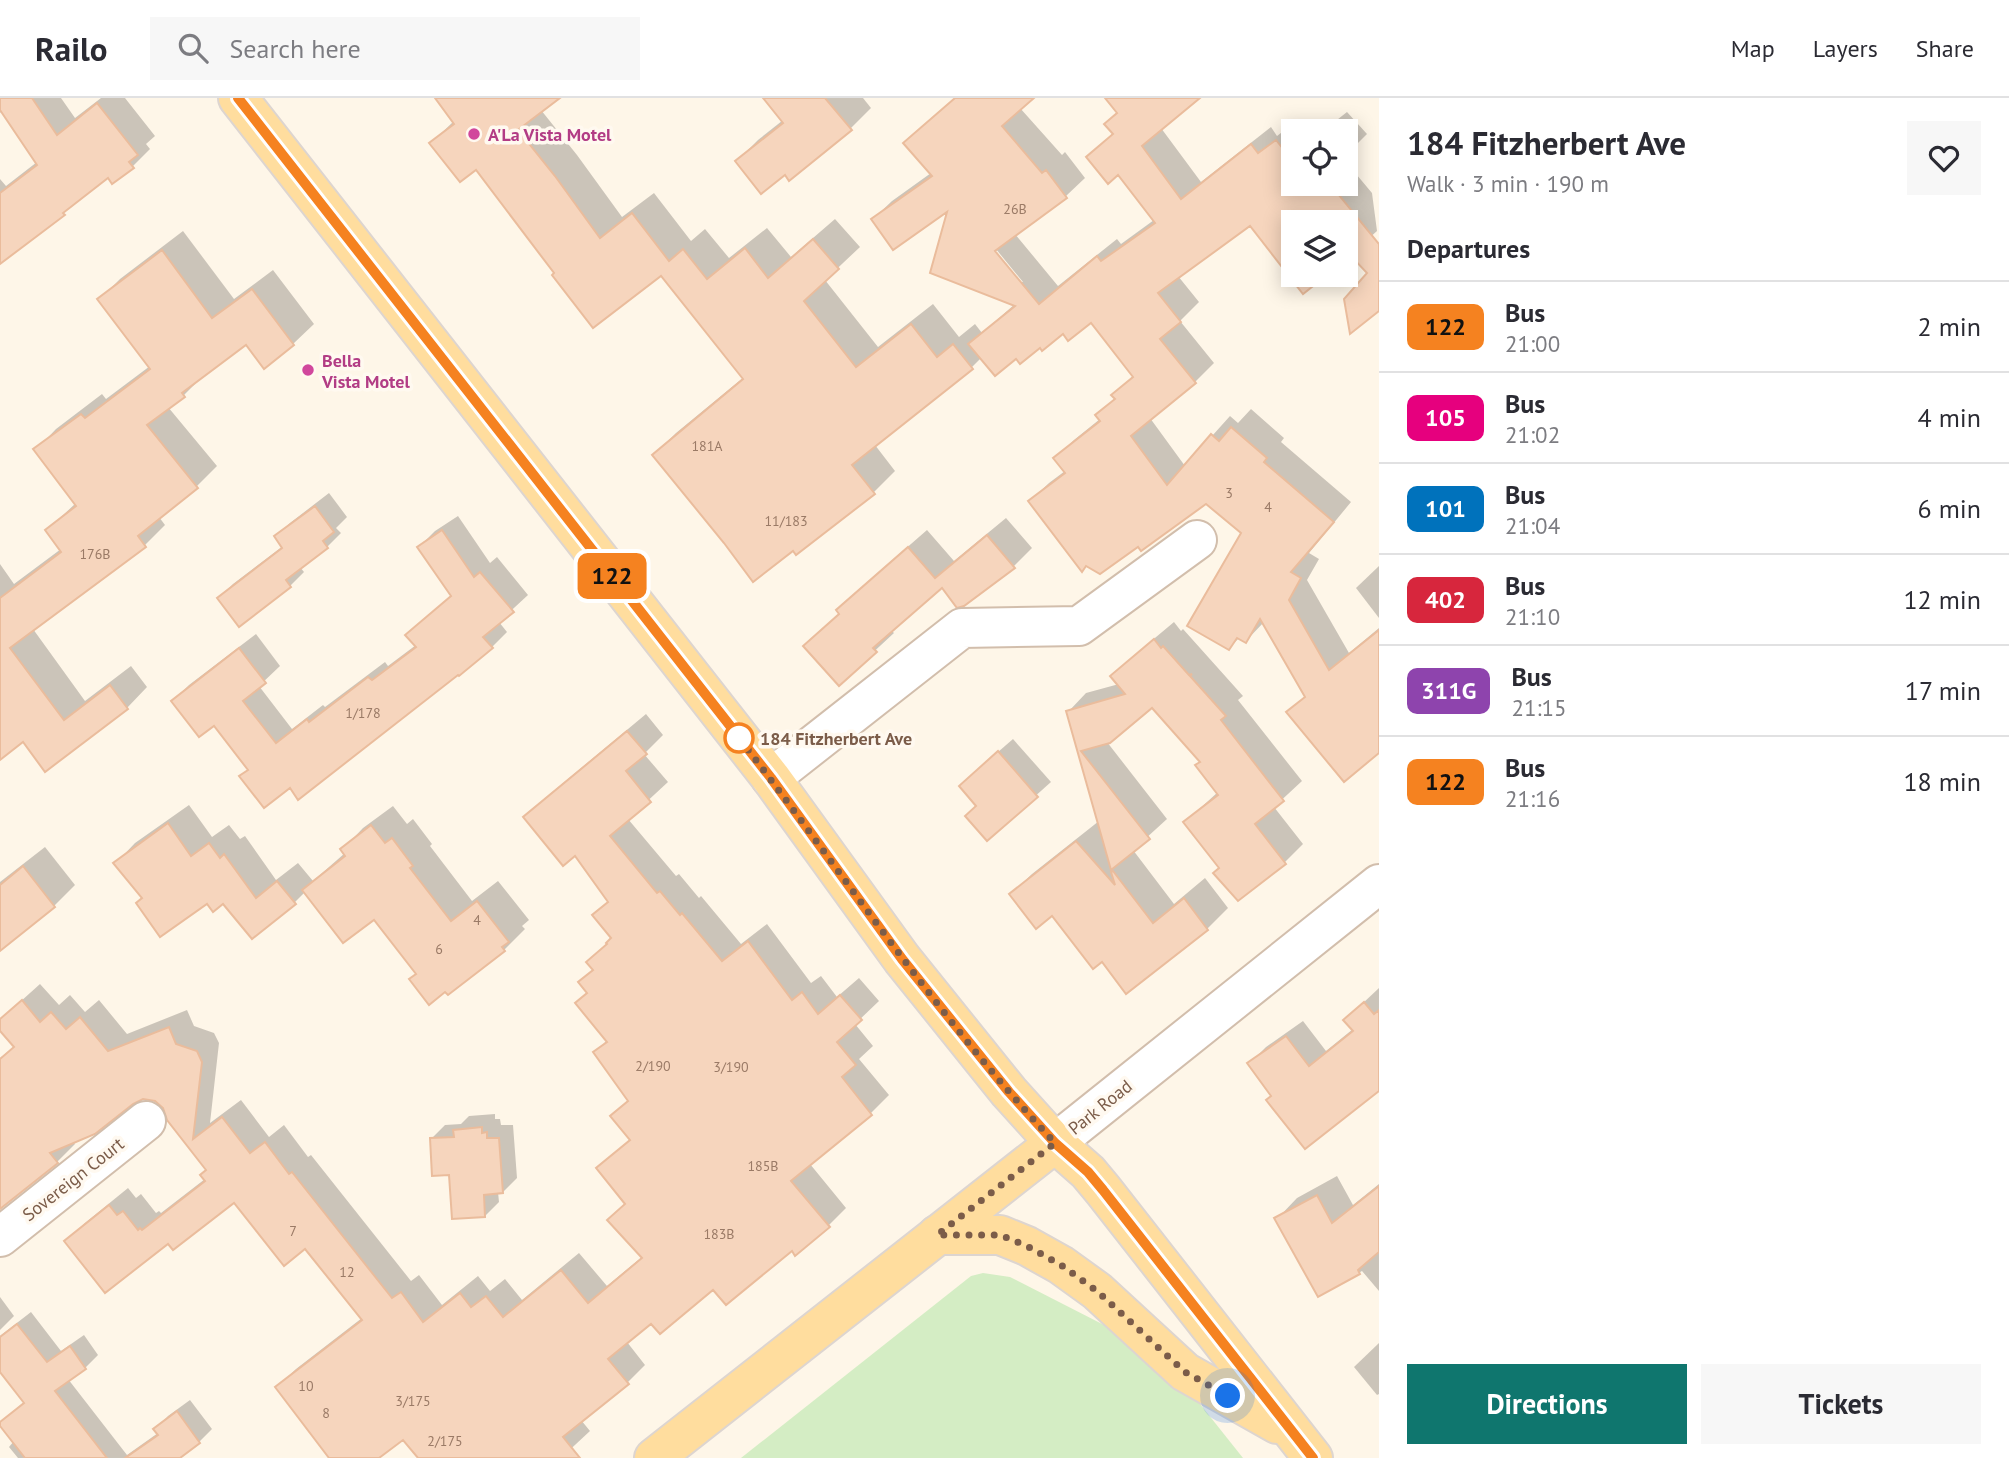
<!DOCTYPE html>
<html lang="en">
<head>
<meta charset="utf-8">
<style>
	body { margin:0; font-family:"PT Sans",sans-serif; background:#f7f7f7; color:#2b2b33; height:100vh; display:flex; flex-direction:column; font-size:26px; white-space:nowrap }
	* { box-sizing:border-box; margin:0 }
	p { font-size:23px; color:#7c7c81 }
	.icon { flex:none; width:38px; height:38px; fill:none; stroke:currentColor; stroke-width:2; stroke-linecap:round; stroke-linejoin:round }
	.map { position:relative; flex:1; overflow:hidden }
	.panel { display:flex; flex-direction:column; background:#fff; width:630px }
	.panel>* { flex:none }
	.badge { padding:0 14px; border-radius:10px; font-size:24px; line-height:46px }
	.controls { position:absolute; left:1281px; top:21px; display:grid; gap:14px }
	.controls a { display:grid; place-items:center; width:77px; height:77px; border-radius:0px; background:#fff; box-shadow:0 4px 18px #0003; font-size:35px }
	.you { position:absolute; width:35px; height:35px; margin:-18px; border:5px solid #fff; border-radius:50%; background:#1a73e8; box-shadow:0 0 0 10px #1a73e833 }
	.map>.badge { position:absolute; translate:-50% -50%; box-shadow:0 0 0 4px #fff }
	h2 { padding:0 28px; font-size:26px; line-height:63px }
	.round { display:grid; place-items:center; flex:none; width:74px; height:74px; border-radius:0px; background:#f7f7f7 }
	.summary { display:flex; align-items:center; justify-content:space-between; height:119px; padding:0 28px }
	h1 { font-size:33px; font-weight:700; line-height:52px }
	.button { display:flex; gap:14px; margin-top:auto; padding:14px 28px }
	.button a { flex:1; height:80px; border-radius:0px; background:#0f766e; color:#fff; font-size:28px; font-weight:700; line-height:80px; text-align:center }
	.button a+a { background:#f7f7f7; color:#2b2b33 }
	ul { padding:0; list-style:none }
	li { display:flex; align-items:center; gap:21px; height:91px; padding:0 28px; border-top:2px solid #e1e1e2 }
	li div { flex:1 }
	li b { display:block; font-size:26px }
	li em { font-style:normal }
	li .badge { min-width:77px; font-weight:700; text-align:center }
	header { display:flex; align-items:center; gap:42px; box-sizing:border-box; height:98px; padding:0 35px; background:#fff; border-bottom:2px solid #e1e1e2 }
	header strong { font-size:33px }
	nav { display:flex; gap:38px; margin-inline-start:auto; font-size:24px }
	.search { width:490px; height:63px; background:#f7f7f7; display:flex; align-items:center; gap:18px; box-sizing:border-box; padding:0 24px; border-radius:0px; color:#7c7c81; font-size:26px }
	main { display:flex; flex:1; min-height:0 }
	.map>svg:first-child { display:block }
</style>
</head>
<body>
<header>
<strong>Railo</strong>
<div class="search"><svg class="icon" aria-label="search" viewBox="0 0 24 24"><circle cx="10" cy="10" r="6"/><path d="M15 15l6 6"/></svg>Search here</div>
<nav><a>Map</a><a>Layers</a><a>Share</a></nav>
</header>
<main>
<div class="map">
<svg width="1379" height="1360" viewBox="0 0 1379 1360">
	<rect width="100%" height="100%" fill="#fef6e8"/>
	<polygon fill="#d4edc4" points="983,1175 1010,1179 1106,1228 1200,1306 1243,1360 741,1360 971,1178"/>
	<g fill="#0003" fill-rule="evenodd">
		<polygon points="0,0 61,0 75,20 101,0 125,0 155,38 146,46 150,51 132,69 108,78 75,104 63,115 0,164 0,81 6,88 37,64 2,13 0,15"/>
		<path d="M438 0H557L541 12 577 57 622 119 654 95 691 143 705 131 729 160 767 130 791 159 835 121 860 149 825 182 878 249 933 206 959 239 975 226 982 235 1015 206 950 109 873 121 892 103 931 75 924 27 955 0H1030L1020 10 1062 57 1065 54 1085 80 1066 98 1015 136 1058 188 1117 141 1121 146 1154 122 1118 75 1088 59 1114 34 1120 0H1197L1161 30 1201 84 1271 29 1277 38 1295 24 1302 33H1293V86H1346V64L1372 95 1377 133 1346 161V124H1293V177H1326L1303 194 1250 126 1178 178 1199 204 1180 223 1214 265 1195 284 1150 320 1185 368 1230 318 1238 325 1251 311 1284 340 1281 344 1351 404 1309 455 1319 461 1307 482 1349 555 1379 530V653L1289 615 1306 597 1264 524 1246 543 1239 540 1229 550 1243 435 1207 404 1138 447 1030 403 1049 385 1065 373 1055 361 1074 342 1100 321 1098 317 1116 299 1114 297 1134 277 1091 222 1064 234 1016 258 982 259 971 270 875 347 895 373 874 394 797 454 654 357 676 335 744 279 662 176 556 175 476 69 431 45 454 23ZM991 145 1023 184H1019L989 147Z"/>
		<polygon points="811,0 863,0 871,10 850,31 785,74 737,63 758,42"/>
		<polygon points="1347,14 1367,36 1346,57 1346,33 1323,33"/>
		<polygon points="183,133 234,201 273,172 314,226 293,246 246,245 204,277 184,297 168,309 217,368 196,389 159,419 165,427 145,447 33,531 85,603 131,568 147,589 127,610 23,642 0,643 0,466 14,486 61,451 47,432 76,405 36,352 56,331 102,296 106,301 150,268 99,202 120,181"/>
		<polygon points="329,395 347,419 336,430 341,435 327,449 300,469 304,474 290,488 239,527 219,500 233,486 283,448 276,438 290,425"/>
		<polygon points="458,418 490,465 497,459 528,497 499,524 507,534 492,549 290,688 250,671 214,626 173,603 189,587 256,536 280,568 259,588 292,631 323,607 325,609 385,564 388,568 416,547 408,537 452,497 419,449 435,433"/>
		<polygon points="1006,420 1032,450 1014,468 963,506 942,487 891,532 894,535 839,586 841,515 838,512 856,494 927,432 954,463"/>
		<polygon points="1379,468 1379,520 1356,490"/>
		<polygon points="1174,524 1181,533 1183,531 1243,598 1238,602 1302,683 1274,709 1303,746 1285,764 1238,801 1221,770 1185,724 1218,694 1202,663 1152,607 1107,644 1167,721 1133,752 1174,806 1205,780 1228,810 1207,831 1102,862 1052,815 1011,796 1032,776 1099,723 1068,614 1086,595 1119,586 1131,560"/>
		<polygon points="646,616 663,637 644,656 668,684 628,721 676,778 679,776 699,800 701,798 741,846 767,826 811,885 821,878 837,899 859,880 879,903 855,926 873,948 859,961 889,997 871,1015 810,1066 846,1110 828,1128 792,1151 713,1189 652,1224 627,1244 645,1267 627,1285 581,1322 590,1333 561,1360 420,1360 404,1339 376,1360 331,1360 277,1289 296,1271 362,1220 306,1149 235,1103 168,1143 67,1143 85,1125 128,1090 136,1100 141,1096 156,1115 159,1113 161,1115 205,1081 208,1071 164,1008 154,1001 142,1000 73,1043 75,1046 57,1064 0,1110 0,960 15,948 0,930 0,922 40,886 59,907 70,897 85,914 99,902 127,936 187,912 194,928 214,935 219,945 210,1025 241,1002 269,1039 284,1027 308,1059 311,1057 411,1183 419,1177 442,1207 478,1178 490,1193 505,1181 522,1202 579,1155 607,1188 643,1158 627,1105 598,1070 631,1041 612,1018 629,1002 596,954 607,942 589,894 594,871 588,864 613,840 610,803 575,755 526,719 544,701"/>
		<polygon points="1013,641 1051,684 987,741 978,707 975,674"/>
		<polygon points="189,707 212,739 229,727 240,741 245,738 276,782 298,765 313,783 345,755 343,751 363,730 393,708 407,726 413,721 432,746 430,748 472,803 498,783 529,822 522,828 525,831 504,852 417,875 374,819 306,793 294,805 207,804 144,799 116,765 135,745"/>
		<polygon points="45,749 75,787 54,808 0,851 0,784"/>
		<polygon points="1379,890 1379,991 1273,998 1250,965 1266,949 1303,923 1326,953 1353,931 1345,922"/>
		<polygon points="495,1016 495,1021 500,1021 501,1027 513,1027 517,1080 503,1094 498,1094 499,1104 485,1118 451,1075 431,1041 445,1027 461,1026 469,1018"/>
		<polygon points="1337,1078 1353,1107 1379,1086 1379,1193 1362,1173 1318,1197 1277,1121 1297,1100"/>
		<polygon points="0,1199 14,1218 0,1232"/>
		<polygon points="31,1214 61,1253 84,1237 98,1257 85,1270 68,1281 127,1357 158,1335 156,1331 168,1318 190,1302 212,1331 199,1344 177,1360 18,1360 9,1349 14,1343 0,1325 25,1303 0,1272 0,1238"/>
		<polygon points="1379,1245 1379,1296 1377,1297 1354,1269"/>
	</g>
	<g fill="#f6d5bd" stroke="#eabc9c" stroke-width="2">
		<polygon points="0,0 32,0 57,37 97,5 138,57 129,64 134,70 112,86 108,80 63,115 65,117 0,166 0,95 37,67 0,12"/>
		<polygon points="435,0 560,0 518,32 555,78 600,140 632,115 669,163 683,151 707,181 745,150 768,180 813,141 839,171 804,203 856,269 911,226 937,259 953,246 973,271 852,367 875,396 796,457 793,453 753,484 724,445 652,357 743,281 661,178 593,230 552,177 554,175 476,72 460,84 429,45 454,26"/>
		<polygon points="763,0 825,0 852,32 789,83 785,77 761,96 735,63 783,25"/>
		<polygon points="955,0 1034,0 1002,28 1042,75 1046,72 1067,100 995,153 1039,206 1097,158 1101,163 1155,125 1118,77 1108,86 1086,59 1113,36 1104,26 1117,15 1105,0 1200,0 1142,48 1181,101 1251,46 1258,55 1276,42 1284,52 1290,48 1293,53 1293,86 1330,86 1379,146 1379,213 1350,236 1344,201 1367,175 1352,159 1346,164 1346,124 1293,124 1293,177 1330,177 1323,182 1322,181 1303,196 1250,128 1158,195 1181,224 1160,241 1196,285 1131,338 1167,387 1211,336 1219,343 1231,329 1267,360 1264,364 1334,424 1291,474 1301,480 1289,502 1329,572 1379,532 1379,655 1344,684 1286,614 1305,599 1260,521 1246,545 1237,540 1229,552 1187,528 1241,435 1206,406 1141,453 1138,449 1100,476 1086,468 1082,474 1028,403 1065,375 1053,360 1100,323 1095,317 1115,301 1111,297 1133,279 1091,225 1068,243 1063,236 1042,253 1040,250 1020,266 1016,261 995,278 968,246 1015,208 930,175 947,114 893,152 871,121 932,78 903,45"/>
		<polygon points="162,152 212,220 252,191 294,247 264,271 246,247 182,295 185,299 147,327 198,390 138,438 146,449 10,550 64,622 110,587 128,611 45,674 23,644 0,662 0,500 61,454 45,432 76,408 33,351 81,316 85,320 150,271 97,201"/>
		<polygon points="315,408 334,434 323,443 328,450 286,482 291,489 239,529 217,500 282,450 274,438"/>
		<polygon points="442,432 474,479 480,474 514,514 483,539 493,550 459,578 458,577 298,702 290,690 264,710 239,678 248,672 214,628 199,639 171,603 239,550 266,585 243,603 276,645 307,621 309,624 368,579 372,582 416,549 405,537 451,498 417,449"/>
		<polygon points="987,437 1015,470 964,508 957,510 942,490 873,550 877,554 839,588 803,548 839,516 836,512 908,449 935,480"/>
		<polygon points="1154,541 1161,550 1163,548 1189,577 1192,576 1190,578 1226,618 1221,622 1284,703 1255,726 1286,766 1238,803 1213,775 1219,770 1183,724 1218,697 1195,667 1200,664 1152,610 1110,645 1081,653 1150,741 1111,772 1066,613 1125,596 1110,578"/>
		<polygon points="627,633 647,656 626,673 651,704 610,738 657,795 660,793 680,817 682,815 722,863 748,843 792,902 802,894 818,916 840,897 862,922 837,944 856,967 842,979 872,1017 791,1083 830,1129 795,1158 792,1153 726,1207 713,1192 660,1236 651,1226 608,1261 629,1286 563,1339 580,1360 418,1360 403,1342 379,1360 329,1360 275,1289 362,1222 305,1151 284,1168 234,1105 173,1152 168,1146 105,1195 64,1143 109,1107 117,1117 123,1113 138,1132 140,1130 142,1132 205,1083 200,1077 206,1072 167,1022 163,1010 155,1003 143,1001 133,1006 95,1036 50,1055 58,1065 0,1111 0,961 14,949 0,933 0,921 22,902 40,924 51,914 66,931 80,919 108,953 169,929 176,946 197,953 202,964 193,1041 222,1019 250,1055 265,1044 289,1076 292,1074 392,1200 401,1194 423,1224 460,1195 471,1209 486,1198 503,1219 561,1172 588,1205 642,1160 607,1122 625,1106 596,1070 630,1042 610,1018 628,1003 593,954 607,944 575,905 587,895 578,884 593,872 586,864 607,846 606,845 611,840 592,817 608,804 575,758 563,768 523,719"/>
		<polygon points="998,653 1038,699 987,743 965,718 976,708 959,688"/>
		<polygon points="168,725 191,758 209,745 220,760 224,756 256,800 277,783 296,806 252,841 223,806 213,814 207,806 160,839 136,805 142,800 113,765"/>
		<polygon points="371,727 385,745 392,740 413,768 410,770 451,823 477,803 509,844 502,849 505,853 448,897 445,894 429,907 409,881 416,876 374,822 343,845 302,792 345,758 340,751"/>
		<polygon points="1076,743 1115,787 1111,774 1113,773 1153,825 1184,800 1208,832 1126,896 1102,864 1093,871 1052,818 1036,831 1009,796"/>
		<polygon points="23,768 55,809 0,853 0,787"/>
		<polygon points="1364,904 1374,916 1379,912 1379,993 1305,1051 1266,1002 1271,998 1247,965 1286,938 1309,968 1353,933 1343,922"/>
		<polygon points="482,1029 482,1035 487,1034 487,1040 499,1040 503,1095 484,1097 485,1119 452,1121 449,1077 432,1078 430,1040 454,1039 453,1032"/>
		<polygon points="1379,1088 1379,1154 1358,1172 1360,1176 1318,1199 1274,1120 1317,1097 1332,1125"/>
		<polygon points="17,1226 47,1264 70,1248 86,1271 55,1293 107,1360 25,1360 0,1328 0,1324 24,1305 0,1274 0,1239"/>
		<polygon points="177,1313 200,1345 180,1360 125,1360 158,1337 153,1331"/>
	</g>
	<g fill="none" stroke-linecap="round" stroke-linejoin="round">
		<g stroke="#d2beac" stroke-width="42">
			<g id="minor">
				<polyline points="771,680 962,530 1079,528 1197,442"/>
				<polyline points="1055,1045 1379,786"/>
				<polyline points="0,1139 146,1023"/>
			</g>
		</g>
		<g stroke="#ddd5d0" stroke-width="42">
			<g id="major">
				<polyline points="238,0 771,680 902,861 1009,994 1055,1045 1088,1074 1103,1092 1313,1360"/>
				<polyline points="937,1137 1000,1137 1027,1148 1061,1167 1097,1193 1185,1274 1277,1326"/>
				<polyline points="654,1360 1055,1045"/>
			</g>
		</g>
		<use href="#minor" stroke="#fff" stroke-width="38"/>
		<use href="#major" stroke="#ffdd9e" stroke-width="38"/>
	</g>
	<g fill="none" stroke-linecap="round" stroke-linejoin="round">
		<g stroke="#fff" stroke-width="16">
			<polyline id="line" points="238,0 771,680 902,861 1009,994 1055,1045 1088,1074 1103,1092 1313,1360"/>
		</g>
		<use href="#line" stroke="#f58220" stroke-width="10"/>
		<path stroke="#7b5c49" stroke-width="7" stroke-dasharray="0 12.6" d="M739 640 736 636C842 773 937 919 1055 1045L937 1137H1000L1027 1148 1061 1167 1097 1193 1185 1274 1228 1298"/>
	</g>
	<g fill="#d1479c" stroke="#fff9f0" stroke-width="2.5">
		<circle cx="474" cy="36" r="7"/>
		<circle cx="308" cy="272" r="7"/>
	</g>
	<circle fill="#fff" stroke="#f58220" stroke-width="3.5" cx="739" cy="640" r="14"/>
	<g text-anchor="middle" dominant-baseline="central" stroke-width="7" stroke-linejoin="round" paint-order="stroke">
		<g font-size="14" fill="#9a7a66">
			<text x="1015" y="111">26B</text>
			<text x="707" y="348">181A</text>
			<text x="1229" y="395">3</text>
			<text x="1268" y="409">4</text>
			<text x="786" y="423">11/183</text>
			<text x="95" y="456">176B</text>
			<text x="363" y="615">1/178</text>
			<text x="477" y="822">4</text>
			<text x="439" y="851">6</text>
			<text x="653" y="968">2/190</text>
			<text x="731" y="969">3/190</text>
			<text x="763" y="1068">185B</text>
			<text x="293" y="1133">7</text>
			<text x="719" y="1136">183B</text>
			<text x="347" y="1174">12</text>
			<text x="306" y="1288">10</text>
			<text x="413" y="1303">3/175</text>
			<text x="326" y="1315">8</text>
			<text x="445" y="1343">2/175</text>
		</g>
		<g font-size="18" font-weight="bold" fill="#b23c85" stroke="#fff9f0" text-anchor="start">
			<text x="488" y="36">A'La Vista Motel</text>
			<text x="322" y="262">Bella<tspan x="322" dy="21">Vista Motel</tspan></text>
		</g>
		<g font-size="18" font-weight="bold" fill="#7b5c49" stroke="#fff9f0" text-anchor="start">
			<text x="760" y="640">184 Fitzherbert Ave</text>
		</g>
		<g font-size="18" fill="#7b5c49" stroke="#fff9f0">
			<text transform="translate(1100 1009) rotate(-39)">Park Road</text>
			<text transform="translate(73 1081) rotate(-38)">Sovereign Court</text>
		</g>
	</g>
</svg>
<div class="controls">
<a><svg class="icon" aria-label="locate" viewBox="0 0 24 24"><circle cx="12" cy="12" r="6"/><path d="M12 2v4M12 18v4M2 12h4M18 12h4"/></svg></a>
<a><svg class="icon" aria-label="layers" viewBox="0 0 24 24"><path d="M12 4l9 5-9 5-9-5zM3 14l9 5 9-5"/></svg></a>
</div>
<div class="you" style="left:1228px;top:1298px"></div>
<b class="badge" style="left:612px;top:478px;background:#f58220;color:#111">122</b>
</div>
<section class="panel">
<div class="summary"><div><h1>184 Fitzherbert Ave</h1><p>Walk · 3 min · 190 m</p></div><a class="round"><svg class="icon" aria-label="heart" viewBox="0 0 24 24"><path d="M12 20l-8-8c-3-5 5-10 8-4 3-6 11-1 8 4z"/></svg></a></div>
<h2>Departures</h2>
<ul>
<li><span class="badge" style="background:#f58220;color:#111">122</span><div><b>Bus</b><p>21:00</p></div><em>2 min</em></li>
<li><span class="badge" style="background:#e6007e;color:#fff">105</span><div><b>Bus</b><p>21:02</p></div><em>4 min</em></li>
<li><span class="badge" style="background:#0072bc;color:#fff">101</span><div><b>Bus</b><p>21:04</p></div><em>6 min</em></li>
<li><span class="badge" style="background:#d7263d;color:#fff">402</span><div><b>Bus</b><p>21:10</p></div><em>12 min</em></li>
<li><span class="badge" style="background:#8e44ad;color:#fff">311G</span><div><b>Bus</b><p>21:15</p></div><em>17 min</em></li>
<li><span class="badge" style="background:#f58220;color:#111">122</span><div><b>Bus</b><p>21:16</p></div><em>18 min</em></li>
</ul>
<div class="button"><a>Directions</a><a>Tickets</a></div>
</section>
</main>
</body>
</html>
